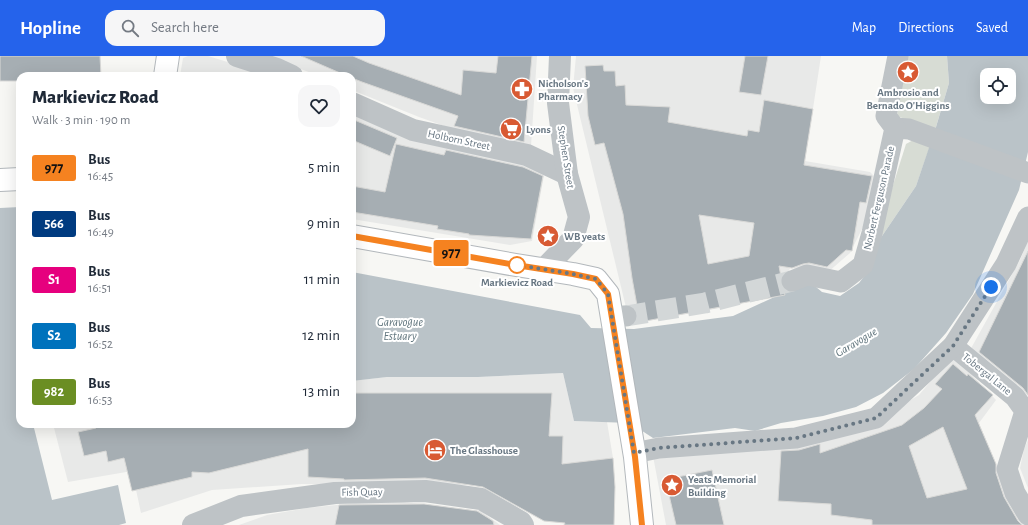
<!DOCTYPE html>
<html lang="en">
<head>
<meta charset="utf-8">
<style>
	body { margin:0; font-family:"Alegreya Sans",sans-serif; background:#f6f6f7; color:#1f2937; height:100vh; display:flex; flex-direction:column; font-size:15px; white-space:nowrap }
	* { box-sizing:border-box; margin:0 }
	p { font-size:13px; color:#747a83 }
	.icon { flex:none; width:22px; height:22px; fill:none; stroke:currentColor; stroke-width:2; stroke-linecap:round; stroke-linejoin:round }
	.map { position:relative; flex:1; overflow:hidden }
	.details { position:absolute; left:16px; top:16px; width:340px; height:356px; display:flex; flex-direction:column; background:#fff; border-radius:12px; box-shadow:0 4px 16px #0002 }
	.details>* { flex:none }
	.badge { padding:0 8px; border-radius:3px; font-size:14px; line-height:26px }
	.buttons { position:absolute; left:980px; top:12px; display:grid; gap:8px }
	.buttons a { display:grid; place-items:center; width:36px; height:36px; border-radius:8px; background:#fff; box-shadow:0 4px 16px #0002; font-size:20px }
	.you { position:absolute; width:20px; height:20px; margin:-10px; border:3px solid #fff; border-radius:50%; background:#1a73e8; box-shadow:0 0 0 6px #1a73e833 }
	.map>.badge { position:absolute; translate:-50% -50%; box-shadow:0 0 0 2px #fff }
	.round { display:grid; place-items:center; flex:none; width:42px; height:42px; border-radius:12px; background:#f6f6f7 }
	.head { display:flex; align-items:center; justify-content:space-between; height:68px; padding:0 16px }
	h1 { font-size:19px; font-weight:800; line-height:30px }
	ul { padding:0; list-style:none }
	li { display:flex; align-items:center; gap:12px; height:56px; padding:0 16px }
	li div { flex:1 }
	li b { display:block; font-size:15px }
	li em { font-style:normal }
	li .badge { min-width:44px; font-weight:700; text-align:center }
	header { display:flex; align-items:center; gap:24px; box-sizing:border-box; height:56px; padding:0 20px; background:#2563eb; color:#fff }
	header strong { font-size:19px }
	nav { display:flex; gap:22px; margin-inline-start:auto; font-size:14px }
	.search { width:280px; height:36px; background:#f6f6f7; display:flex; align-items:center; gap:10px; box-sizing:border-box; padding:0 14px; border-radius:12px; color:#747a83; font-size:15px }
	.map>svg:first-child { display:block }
</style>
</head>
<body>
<header>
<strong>Hopline</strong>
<div class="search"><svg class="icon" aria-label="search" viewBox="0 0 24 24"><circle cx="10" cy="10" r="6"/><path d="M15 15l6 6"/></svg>Search here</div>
<nav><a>Map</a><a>Directions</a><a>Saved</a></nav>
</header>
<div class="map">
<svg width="1028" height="469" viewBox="0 0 1028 469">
	<rect width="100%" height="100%" fill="#f7f7f4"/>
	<g fill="#e8e9e8">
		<polygon points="188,0 208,0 273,20 180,20 183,2"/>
		<polygon points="267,0 537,0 531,90 492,87 419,61 352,34 352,20 319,20"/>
		<polygon points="576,0 821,0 805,105 870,116 874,120 870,157 850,197 827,217 790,212 781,235 731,250 630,268 573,32"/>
		<polygon points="352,55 545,114 532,185 510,189 352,163"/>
		<polygon points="1028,185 1028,340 969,296 1020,204"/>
		<polygon points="953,299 996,344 979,367 1004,427 1027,469 666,469 653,400 864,372 919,339"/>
		<polygon points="563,317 574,365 607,366 613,402 615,431 614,469 564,469 564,467 544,465 481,429 302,428 212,434 141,457 132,415 68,426 53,368 352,368 352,325 387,321 478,321"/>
		<polygon points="1028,384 1028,432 1020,412 1024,393"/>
		<polygon points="385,444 481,455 500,469 239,469 267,459 307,452"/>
	</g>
	<g fill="#d7dcd4">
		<polygon points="904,0 947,0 949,27 935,74 897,60"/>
		<polygon points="915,83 931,87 916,130 880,183 883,161 906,88"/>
	</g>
	<g fill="#bac3c8" fill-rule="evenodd">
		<path d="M947 0H1028V96L1019 134 973 238 946 277 914 313 883 337 856 351 823 360 781 367 755 375 735 372 653 382 630 367 574 365 563 317 478 321H387L352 325V216L580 259 591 272 634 273 733 260 809 225 822 236 840 240 859 227 873 209 880 183 916 130 936 71 949 27ZM987 19H1009V41H987Z"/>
		<polygon points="20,151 20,368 33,368 52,444 118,429 126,467 119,469 0,469 0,152"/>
	</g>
	<g fill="#a6aeb3" stroke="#d9d9d7" fill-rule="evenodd">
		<polygon points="0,0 100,0 101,20 20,19 20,25 0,25"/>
		<polygon points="301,0 353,0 369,7 461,39 463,14 496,17 498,0 532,0 524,86 454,70 458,60 362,26 352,22 352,20 347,20"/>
		<polygon points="745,0 768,0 761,39 739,36"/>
		<path d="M603 9 604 15H615L616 30 625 29 626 49 670 51 668 66 747 80 748 74 759 76 764 44 813 53 804 109 872 120 866 147 860 146 852 195 846 194 827 211 809 207 803 208 792 212 779 210 781 221V229L783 233 785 239 640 266 632 222 623 158 604 87 595 89 588 60 585 10ZM699 159 754 167 749 200 708 208Z"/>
		<polygon points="352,63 397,82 390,100 352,84"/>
		<polygon points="396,88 444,99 446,94 523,111 543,120 531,183 469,179 469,178 437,173 438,170 352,156 352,130 385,136"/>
		<polygon points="1028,195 1028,339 1023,332 979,296"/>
		<path d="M953 308 967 320 968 318 993 339 975 359 996 408V417L1004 441 1018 465 1022 469H872V464L831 459V448L778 445 781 395 799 394 820 388V397L902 369 924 352 942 333 935 328ZM943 371 967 433 927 442 909 390Z"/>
		<polygon points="352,337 552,337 549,380 563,380 562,408 613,402 615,431 614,469 564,469 565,467 544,465 483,431 425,422 344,424 344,423 308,421 308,393 209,417 192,416 192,421 132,435 124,402 108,406 106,395 84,400 78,376 96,372 95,368 352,368"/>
		<polygon points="712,414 724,469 676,469 669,439 670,439 667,423"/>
		<polygon points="424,448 477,455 493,465 494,469 335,469 339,449"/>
	</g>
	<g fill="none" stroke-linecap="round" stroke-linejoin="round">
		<polyline stroke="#d3d7d8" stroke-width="21" stroke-dasharray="21 10" stroke-linecap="butt" points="626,260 705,247 792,225"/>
		<g stroke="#b3b8bc" stroke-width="24">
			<g id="secondary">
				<polyline points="165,20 168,0"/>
				<polyline points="0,124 20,123"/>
				<polyline points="352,180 516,209 573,218 596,223 608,238 635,401 642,469"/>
			</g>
		</g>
		<g stroke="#bec3c6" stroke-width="21">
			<polyline points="895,72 909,73 1028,117"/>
			<polyline points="792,225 807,219 841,226 863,209 872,177 895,72 886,60 898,0"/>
			<polyline points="612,260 626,260"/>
			<polyline points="953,290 1015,341 1025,355 1007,413 1015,437 1028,459"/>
			<polyline points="634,397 659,392 796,382 876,362 953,290 1006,208 1028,161"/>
		</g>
		<polyline stroke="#bec3c6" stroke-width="22" points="193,469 241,450 335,437 425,435 481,443 521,466 523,469"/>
		<g stroke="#bec3c6" stroke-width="22">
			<polyline points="237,0 277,13 292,20"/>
			<polyline points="352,47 413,74 527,99 567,118"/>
			<polyline points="544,213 573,183 579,161 567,118 558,47 560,0"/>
		</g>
		<use href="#secondary" stroke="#fff" stroke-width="22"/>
	</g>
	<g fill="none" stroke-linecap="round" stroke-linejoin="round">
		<g stroke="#fff" stroke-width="9">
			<polyline id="line" points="352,180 516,209 573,218 596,223 608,238 635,401 642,469"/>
		</g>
		<use href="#line" stroke="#f58220" stroke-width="6"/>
		<polyline stroke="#687783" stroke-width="4" stroke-dasharray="0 7.2" points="517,209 573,218 596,223 608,238 634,397 659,392 796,382 876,362 953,290 991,231"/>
	</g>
	<defs>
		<g id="sight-disc" transform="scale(1.15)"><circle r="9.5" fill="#d85a33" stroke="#fff"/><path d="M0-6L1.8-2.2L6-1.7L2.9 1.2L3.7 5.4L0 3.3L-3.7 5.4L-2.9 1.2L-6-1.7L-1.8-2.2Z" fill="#fff"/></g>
		<g id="pharmacy-disc" transform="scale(1.15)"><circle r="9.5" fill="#d85a33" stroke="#fff"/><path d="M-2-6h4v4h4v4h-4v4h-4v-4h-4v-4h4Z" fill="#fff"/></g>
		<g id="supermarket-disc" transform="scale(1.15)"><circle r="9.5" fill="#d85a33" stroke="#fff"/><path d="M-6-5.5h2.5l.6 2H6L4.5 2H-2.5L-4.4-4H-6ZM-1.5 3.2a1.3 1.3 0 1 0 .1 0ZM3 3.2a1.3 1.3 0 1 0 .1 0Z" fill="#fff"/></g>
		<g id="hotel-disc" transform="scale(1.15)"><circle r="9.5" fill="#d85a33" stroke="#fff"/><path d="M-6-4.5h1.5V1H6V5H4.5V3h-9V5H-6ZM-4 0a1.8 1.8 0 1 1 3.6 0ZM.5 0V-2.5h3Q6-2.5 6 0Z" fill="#fff"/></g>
	</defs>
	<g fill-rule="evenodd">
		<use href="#sight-disc" x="908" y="16"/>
		<use href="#pharmacy-disc" x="522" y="33"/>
		<use href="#supermarket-disc" x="511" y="73"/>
		<use href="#sight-disc" x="548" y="180"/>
		<use href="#hotel-disc" x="435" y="394"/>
		<use href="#sight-disc" x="672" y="429"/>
	</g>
	<circle fill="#fff" stroke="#f58220" stroke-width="2" cx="517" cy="209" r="8"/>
	<g text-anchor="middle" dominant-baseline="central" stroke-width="4" stroke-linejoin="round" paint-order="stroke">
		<g font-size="11" font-weight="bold" fill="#687783" stroke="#fff" text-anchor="start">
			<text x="538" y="27">Nicholson's<tspan x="538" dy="13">Pharmacy</tspan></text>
			<text x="908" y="36" text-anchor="middle">Ambrosio and<tspan x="908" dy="13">Bernado O'Higgins</tspan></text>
			<text x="526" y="73">Lyons</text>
			<text x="564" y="180">WB yeats</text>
			<text x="450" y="394">The Glasshouse</text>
			<text x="688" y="423">Yeats Memorial<tspan x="688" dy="13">Building</tspan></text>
		</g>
		<g font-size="11" fill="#687783" stroke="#fff">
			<text transform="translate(459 84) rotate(12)">Holborn Street</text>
			<text transform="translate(566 101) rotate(81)">Stephen Street</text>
			<text transform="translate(879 142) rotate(-77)">Norbert Ferguson Parade</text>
			<text transform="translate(987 318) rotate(39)">Tobergal Lane</text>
			<text transform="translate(362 436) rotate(-1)">Fish Quay</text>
		</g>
		<g font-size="11" font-weight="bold" fill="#687783" stroke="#fff">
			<text x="517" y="226">Markievicz Road</text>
		</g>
		<g font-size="12" font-style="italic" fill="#63777f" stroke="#fff">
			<text x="400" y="266">Garavogue<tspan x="400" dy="14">Estuary</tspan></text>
			<text transform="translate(856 286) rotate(-31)">Garavogue</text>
		</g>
	</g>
</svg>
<div class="buttons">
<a><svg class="icon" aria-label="locate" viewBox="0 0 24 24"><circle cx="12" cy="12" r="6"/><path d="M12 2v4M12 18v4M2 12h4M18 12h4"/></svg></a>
</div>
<div class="you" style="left:991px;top:231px"></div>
<b class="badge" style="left:451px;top:197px;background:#f58220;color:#111">977</b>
<section class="details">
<div class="head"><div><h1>Markievicz Road</h1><p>Walk · 3 min · 190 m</p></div><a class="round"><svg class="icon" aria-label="heart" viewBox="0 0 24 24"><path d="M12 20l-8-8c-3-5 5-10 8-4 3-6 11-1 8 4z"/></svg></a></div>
<ul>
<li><span class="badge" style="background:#f58220;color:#111">977</span><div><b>Bus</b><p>16:45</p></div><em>5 min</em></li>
<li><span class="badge" style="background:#003b80;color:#fff">566</span><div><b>Bus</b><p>16:49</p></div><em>9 min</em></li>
<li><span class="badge" style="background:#e6007e;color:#fff">S1</span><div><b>Bus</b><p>16:51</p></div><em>11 min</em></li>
<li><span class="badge" style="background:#0072bc;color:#fff">S2</span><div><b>Bus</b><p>16:52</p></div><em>12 min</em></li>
<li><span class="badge" style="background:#6b8e23;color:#fff">982</span><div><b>Bus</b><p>16:53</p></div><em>13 min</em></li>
</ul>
</section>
</div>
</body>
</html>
